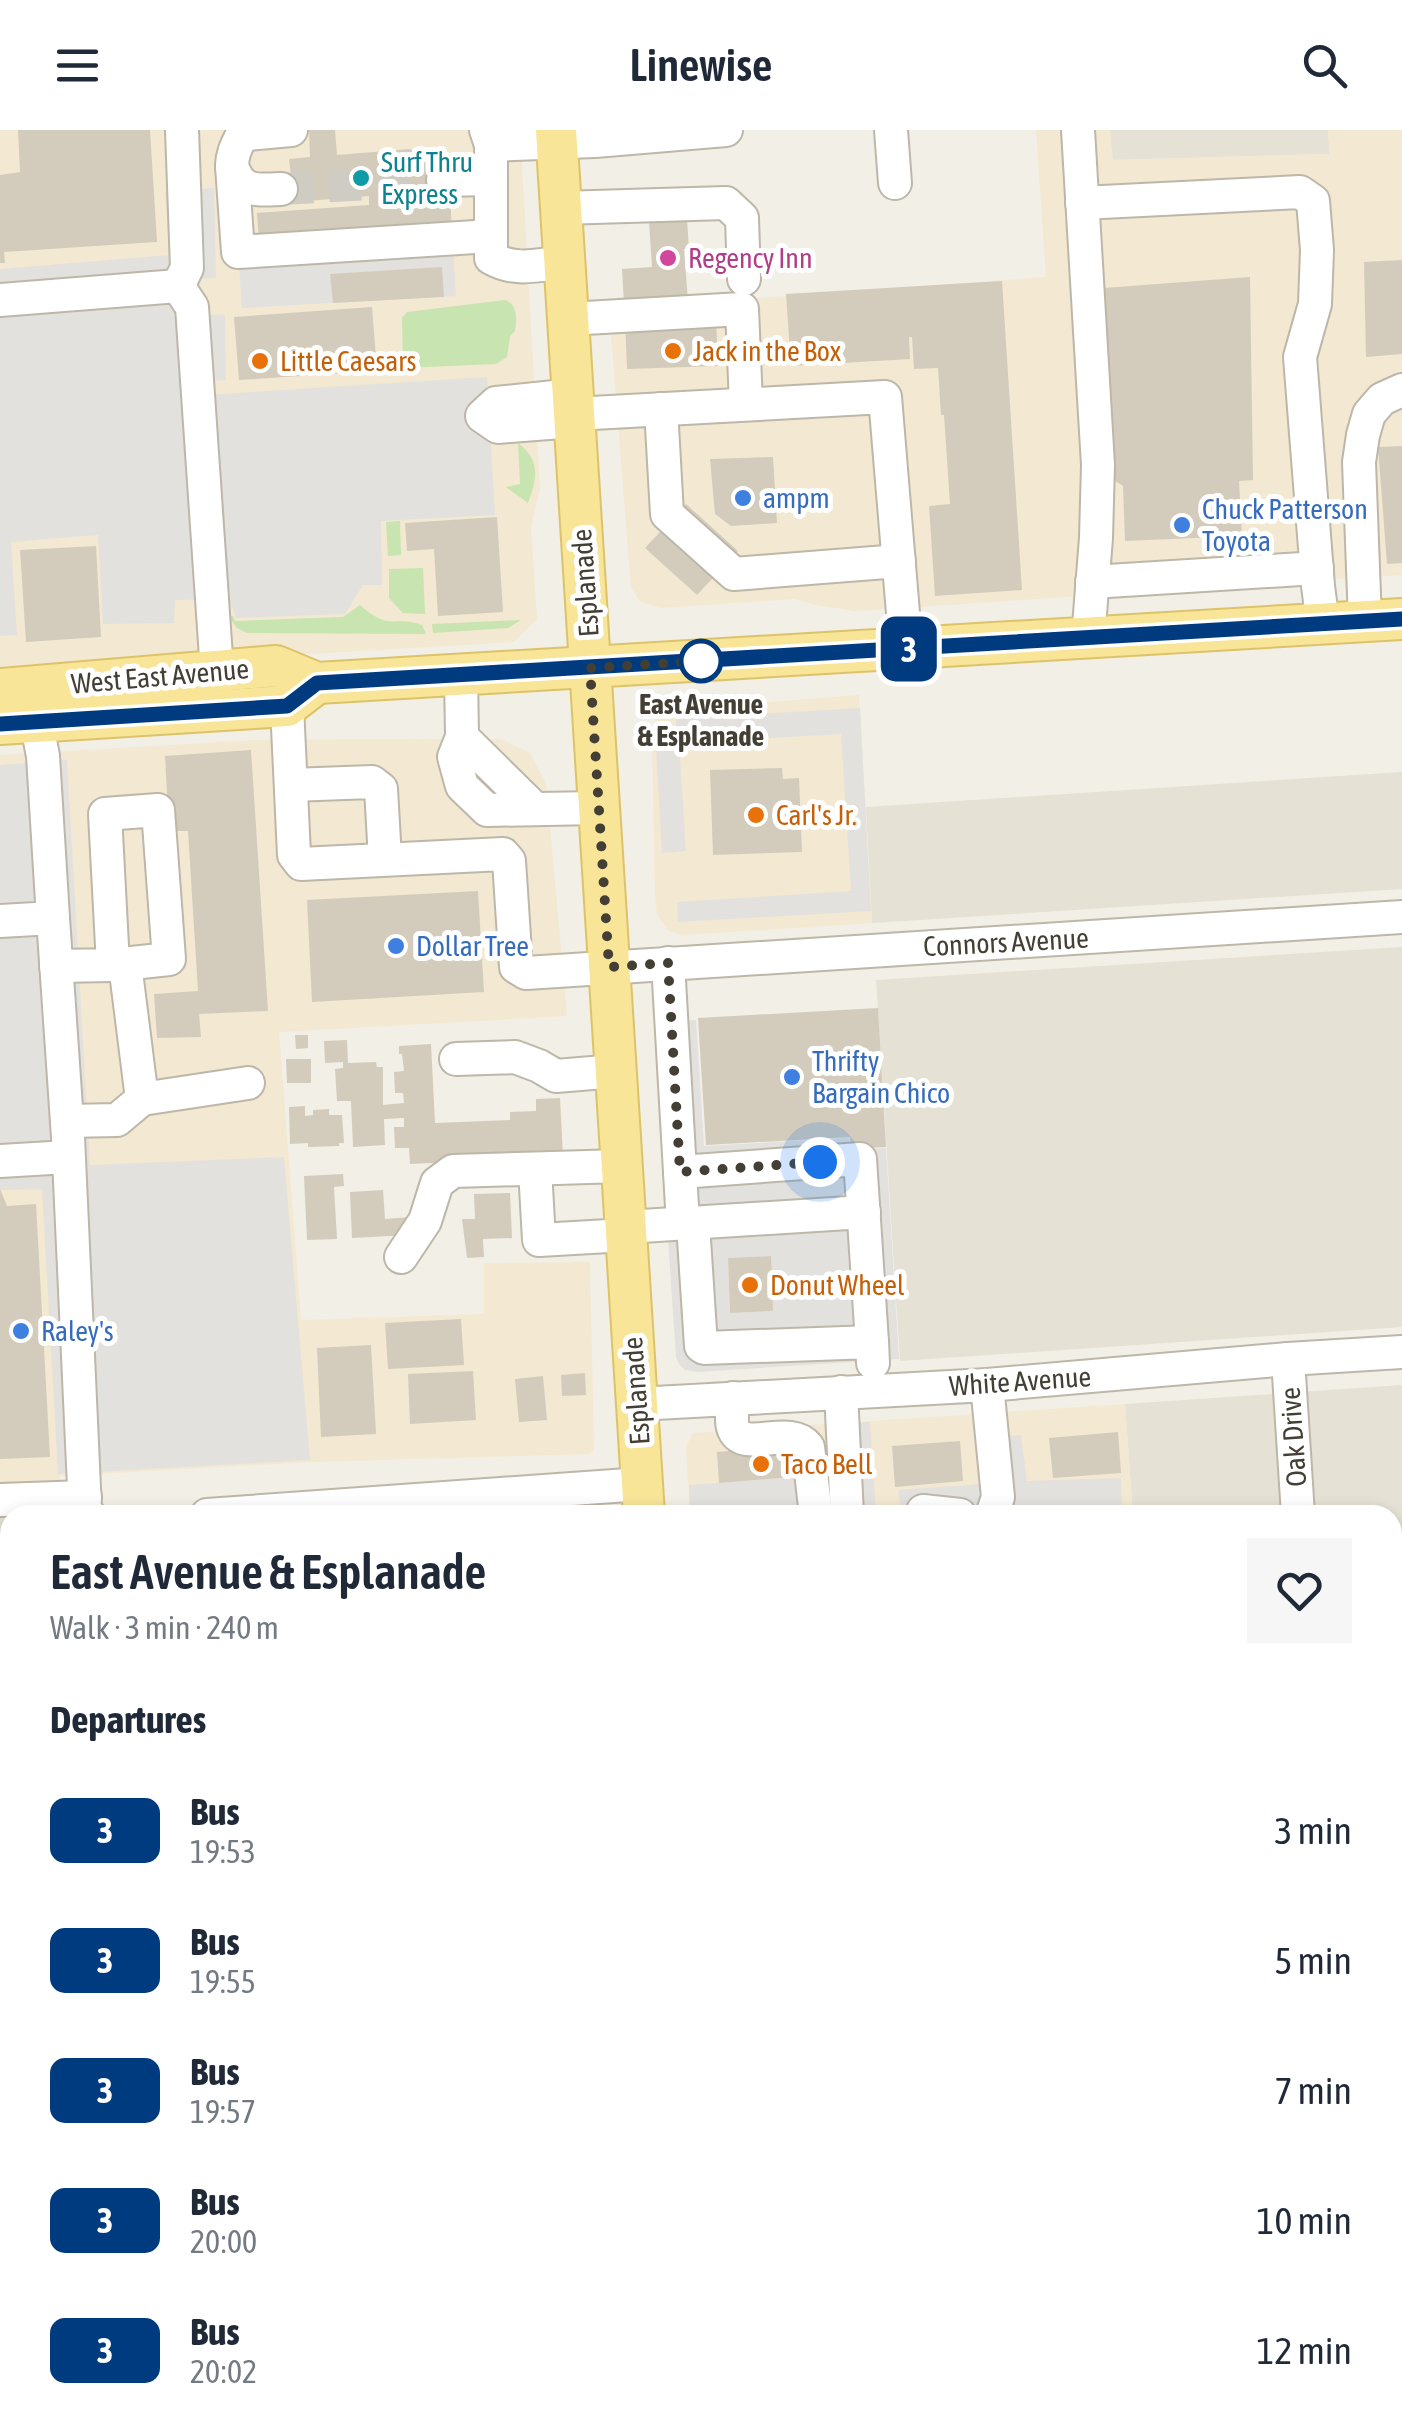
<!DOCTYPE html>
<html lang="en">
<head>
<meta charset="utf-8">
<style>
	body { margin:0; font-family:"Asap Condensed",sans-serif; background:#f6f6f7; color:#1f2937; height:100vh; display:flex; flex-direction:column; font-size:38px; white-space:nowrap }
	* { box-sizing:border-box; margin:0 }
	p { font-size:32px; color:#747a83 }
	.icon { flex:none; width:55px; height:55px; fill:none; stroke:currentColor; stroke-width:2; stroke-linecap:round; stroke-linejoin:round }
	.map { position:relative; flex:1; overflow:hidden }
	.side { position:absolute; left:0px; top:1375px; width:1402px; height:930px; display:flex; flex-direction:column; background:#fff; border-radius:30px 30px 0 0; box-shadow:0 5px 15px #0003 }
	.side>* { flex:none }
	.badge { padding:0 20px; border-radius:15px; font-size:35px; line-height:65px }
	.you { position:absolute; width:50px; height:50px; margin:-25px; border:8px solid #fff; border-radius:50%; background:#1a73e8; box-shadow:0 0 0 15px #1a73e833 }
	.map>.badge { position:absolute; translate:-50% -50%; box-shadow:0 0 0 5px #fff }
	h2 { padding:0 50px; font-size:38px; line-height:90px }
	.round { display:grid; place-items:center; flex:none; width:105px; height:105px; border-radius:0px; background:#f6f6f7 }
	.overview { display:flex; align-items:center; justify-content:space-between; height:170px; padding:0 50px }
	h1 { font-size:48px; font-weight:600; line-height:75px }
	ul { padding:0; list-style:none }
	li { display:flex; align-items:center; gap:30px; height:130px; padding:0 50px }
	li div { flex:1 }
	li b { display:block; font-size:38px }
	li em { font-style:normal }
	li .badge { min-width:110px; font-weight:700; text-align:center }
	header { display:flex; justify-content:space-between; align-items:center; height:130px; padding:0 50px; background:#fff; font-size:45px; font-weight:600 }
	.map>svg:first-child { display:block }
</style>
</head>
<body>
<header><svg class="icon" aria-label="menu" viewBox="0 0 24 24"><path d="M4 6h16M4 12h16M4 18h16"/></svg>Linewise<svg class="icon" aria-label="search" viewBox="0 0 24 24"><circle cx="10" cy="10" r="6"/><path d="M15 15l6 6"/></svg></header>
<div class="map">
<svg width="1402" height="2305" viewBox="0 0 1402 2305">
	<rect width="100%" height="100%" fill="#f2efe6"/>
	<g fill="#e5e1d4">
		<polygon points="1110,0 1328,0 1330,24 1112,30"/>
		<polygon points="1402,642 1402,759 872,793 866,677"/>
		<polygon points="1402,817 1402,1197 900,1231 876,850"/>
		<polygon points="1402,1255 1402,2305 1079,2305 1079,2295 1392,2295 1392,1385 1133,1385 1125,1274"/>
		<polygon points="57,1378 58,1385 10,1385 10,1750 0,1745 0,1383"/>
		<polygon points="0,2035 10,2035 10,2295 575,2295 575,2305 0,2305"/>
	</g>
	<g fill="#f3e8d1">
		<polygon points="0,0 520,0 540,358 531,397 537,489 514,512 0,542"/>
		<polygon points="1036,0 1110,0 1113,30 1329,24 1328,0 1402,0 1402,445 856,481 816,475 794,469 660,478 640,471 631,458 609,179 1046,147"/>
		<polygon points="859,565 872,793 681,805 669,801 657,785 655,764 652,601 657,585 665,580"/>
		<polygon points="501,609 530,623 546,653 567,886 279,902 301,1190 484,1184 484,1133 590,1132 594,1320 590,1324 312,1332 60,1346 61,1372 0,1378 0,625 256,610"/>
		<polygon points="1125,1274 1133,1385 690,1385 686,1317 693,1303"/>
	</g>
	<g fill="#c8e4b0">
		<path d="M505 170C518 175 517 189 515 201L510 206 507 227 496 234 403 238 402 188 407 182Z"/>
		<path d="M518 313C541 330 537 349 528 373L506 357 520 354Z"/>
		<polygon points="400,391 401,425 388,426 386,392"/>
		<polygon points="423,438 425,484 403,483 389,468 389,439"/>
		<path d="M360 475C391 502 391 485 422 495L426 504 247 503 237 498 228 486H233L235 491 343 487Z"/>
		<polygon points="521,490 508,498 433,503 432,494"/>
	</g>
	<g fill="#e3e1dd" fill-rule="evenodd">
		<polygon points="214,58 216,148 200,149 201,184 225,185 226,250 205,251 205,265 487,247 495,385 381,391 382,455 363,455 345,484 236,488 229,469 175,470 174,493 103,494 98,405 11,412 17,505 0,506 0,139 170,125 165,61"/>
		<polygon points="450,70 456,166 242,178 238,122 260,120 257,83"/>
		<polygon points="860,578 871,781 678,792 677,772 851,761 841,604 679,613 686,721 662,723 656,616 677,614 676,589"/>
		<polygon points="67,630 90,1035 284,1027 310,1330 58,1344 42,1059 0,1060 0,635"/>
		<path d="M696 890 704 1016 849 1008 850 1020 886 1018 899 1229 698 1242 685 1240 679 1234 676 1227 667 1095 679 891ZM770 1126 773 1181 730 1183 728 1128Z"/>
		<polygon points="870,1292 876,1385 860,1385 854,1293"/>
		<polygon points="1021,1305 1027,1351 1121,1348 1122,1385 902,1385 898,1360 981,1354 977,1307"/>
		<polygon points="805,1346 808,1385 690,1385 689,1355"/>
	</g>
	<g fill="#d3ccbc" fill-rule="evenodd">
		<polygon points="18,0 150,0 157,112 4,122 5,133 0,133 0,45 20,42"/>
		<path d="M309 0H335L337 25 410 19 415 23 434 21 438 71 450 70 452 99 259 111 257 83 369 75V66L282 73 280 46 291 45 289 29 310 27ZM422 61 423 72 395 74 394 64Z"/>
		<polygon points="687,89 689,119 684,119 688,171 624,174 622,139 652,137 649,91"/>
		<polygon points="1402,130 1402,224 1366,227 1364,132"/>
		<polygon points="442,137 444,167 333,173 330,144"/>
		<polygon points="1250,147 1253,350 1239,351 1242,406 1125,411 1123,356 1114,350 1104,158"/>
		<polygon points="1002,151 1022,460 935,466 929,376 950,374 944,285 941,285 938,238 914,239 912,207 909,207 910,229 791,236 786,164"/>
		<polygon points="372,177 377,241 239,250 234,187"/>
		<polygon points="716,187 718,236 627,239 625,190"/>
		<polygon points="1402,316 1402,433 1387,434 1378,317"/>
		<polygon points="773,327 777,393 731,396 715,384 710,329"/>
		<polygon points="686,374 738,421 697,465 645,418"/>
		<polygon points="497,387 503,482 438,486 434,419 407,421 405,393"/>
		<polygon points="96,416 101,507 26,512 20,420"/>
		<polygon points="251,620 268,881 199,884 201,907 157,908 154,864 198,861 188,701 169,701 165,626"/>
		<polygon points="782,638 783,649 799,648 802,722 713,725 710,640"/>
		<polygon points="478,761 484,862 312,872 307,770"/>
		<polygon points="878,878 886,1017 851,1019 850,1007 706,1015 698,888"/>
		<polygon points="295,905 308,905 308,918 296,919"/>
		<polygon points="347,910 348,933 376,932 377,937 383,937 383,975 404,973 403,963 395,963 394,942 404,941 402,924 399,924 399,916 431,914 435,993 510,990 510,982 536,981 536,969 560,968 563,1027 410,1034 409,1018 395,1018 394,997 404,997 404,988 384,989 385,1015 353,1017 351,971 337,971 335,939 343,938 343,932 325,933 324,911"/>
		<polygon points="286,929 311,929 311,953 287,953"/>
		<polygon points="305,976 305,986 313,985 313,980 329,979 329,985 342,985 344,1013 339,1013 339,1016 308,1017 308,1013 290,1014 289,977"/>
		<polygon points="343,1044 344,1056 334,1057 337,1109 307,1110 304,1046"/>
		<polygon points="0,1059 7,1076 36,1074 50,1327 0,1329"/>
		<polygon points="383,1060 385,1089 410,1087 410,1105 352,1108 350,1062"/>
		<polygon points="510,1063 512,1108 483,1109 484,1127 467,1128 462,1089 475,1089 474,1064"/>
		<polygon points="771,1126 773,1181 730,1183 728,1128"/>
		<polygon points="461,1189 464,1235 388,1239 385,1193"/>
		<polygon points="371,1215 376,1304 321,1307 317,1218"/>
		<polygon points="473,1241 476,1290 410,1294 408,1244"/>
		<polygon points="585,1243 586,1265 562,1266 561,1245"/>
		<polygon points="543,1246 547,1290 519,1292 515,1249"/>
		<polygon points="1118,1302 1121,1343 1053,1348 1049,1308"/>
		<polygon points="960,1311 963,1351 895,1357 892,1316"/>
		<polygon points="802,1315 805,1346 719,1353 717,1322"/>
		<polygon points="10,1413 10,1466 0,1467 0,1414"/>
		<polygon points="0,1664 10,1670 10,1734 0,1728"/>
		<polygon points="0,2094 10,2094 10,2145 0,2146"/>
		<polygon points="0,2260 10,2260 10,2295 56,2295 56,2305 0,2305"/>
		<polygon points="70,2295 139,2295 139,2299 115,2300 115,2305 71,2305"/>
		<polygon points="393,2295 411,2295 411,2300 393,2301"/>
		<rect x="575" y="2295" width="30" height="10"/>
		<polygon points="752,2295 920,2295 921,2305 752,2305"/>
	</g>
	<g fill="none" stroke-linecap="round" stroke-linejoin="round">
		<polyline stroke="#cfccc3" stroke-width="32" stroke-dasharray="32 16" stroke-linecap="butt" points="281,59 443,50"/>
		<g stroke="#bdb7a9" stroke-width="36">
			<g id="minor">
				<path d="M291 0 248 4 241 7C236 17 232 25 232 36L238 122 491 106"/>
				<path d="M486 0 491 15V128C515 142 538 135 564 132"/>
				<polyline points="891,0 895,53"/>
				<polyline points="1078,0 1098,335 1096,408 1088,509"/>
				<polyline points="491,15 595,11 726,0"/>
				<path d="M232 36C241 63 256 60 281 59"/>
				<polyline points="443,50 491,49"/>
				<polyline points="1082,73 1300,62 1313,71 1317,120 1315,174 1300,227 1318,456 1323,494"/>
				<polyline points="561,78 726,73 742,88 744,149"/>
				<polyline points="178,156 187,138 182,0"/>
				<polyline points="0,170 178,156 192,177 217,542"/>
				<polyline points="568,189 742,179 746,274"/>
				<polyline points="573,265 496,273 482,286 498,297 574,291"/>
				<polyline points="661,279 667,384 734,444 899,431"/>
				<polyline points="574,284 885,267 906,519"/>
				<polyline points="1092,452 1317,438"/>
				<polyline points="1365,491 1359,332 1363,305 1369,284 1382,269 1402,260"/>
				<polyline points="461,545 462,607 454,627 462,656 487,680 599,678"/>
				<polyline points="287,576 294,725 301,734 503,724 509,731 516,837 526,843 1402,787"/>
				<polyline points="462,607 535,679"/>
				<polyline points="291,655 372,652 381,659 385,729"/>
				<polyline points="53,788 68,1007 85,1379 89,1385"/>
				<polyline points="0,791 53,788 43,626 36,590"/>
				<polyline points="668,833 683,1094"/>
				<polyline points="125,834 142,969 248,953"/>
				<polyline points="56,836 113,835 169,829 158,680 105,684 113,835"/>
				<polyline points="456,929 515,927 539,936 556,946 616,941"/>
				<polyline points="67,991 117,990 142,969"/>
				<polyline points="0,1031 68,1027"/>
				<polyline points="535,1039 539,1110 626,1105"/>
				<polyline points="680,1042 860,1029 872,1212"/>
				<polyline points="693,1094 701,1216 704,1218 872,1212 873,1233"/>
				<polyline points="626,1097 864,1082"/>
				<polyline points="401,1127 425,1091 437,1053 453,1041 622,1036"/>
				<polyline points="1288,1229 1298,1385"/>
				<polyline points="987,1255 998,1367 992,1385"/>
				<polyline points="841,1262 847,1385"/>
				<path d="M733 1268C733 1278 730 1292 734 1300 745 1323 790 1294 808 1317L816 1385"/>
				<polyline points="637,1274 987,1255 1288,1229 1402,1222"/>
				<polyline points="0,1370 85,1367"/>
				<polyline points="923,1381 960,1385"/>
				<polyline points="207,1385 642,1354"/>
				<polyline points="0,1511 10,1511"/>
				<polyline points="0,1622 10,1629"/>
				<polyline points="1392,1780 1402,1782"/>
				<polyline points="0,1785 10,1790"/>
				<polyline points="0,1976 10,1975"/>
				<polyline points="0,2204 10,2204"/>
				<polyline points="626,2295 627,2305"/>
				<polyline points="1243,2295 1244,2305"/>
			</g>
		</g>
		<g stroke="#dcc369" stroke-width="44">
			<g id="major">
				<polyline points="556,0 644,1385"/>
				<polyline points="0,559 276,536 317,553 1402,489"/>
				<polyline points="0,594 287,576 317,553"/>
				<polyline points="697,2295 697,2305"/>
			</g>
		</g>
		<use href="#minor" stroke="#fff" stroke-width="32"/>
		<use href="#major" stroke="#f8e598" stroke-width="40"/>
	</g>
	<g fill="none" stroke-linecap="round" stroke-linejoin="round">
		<g stroke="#fff" stroke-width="22">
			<polyline id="line" points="0,594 287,576 317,553 1402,489"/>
		</g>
		<use href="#line" stroke="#003b80" stroke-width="15"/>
		<polyline stroke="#443f35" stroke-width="10" stroke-dasharray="0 18" points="701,531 718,530 590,538 609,837 668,833 680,1042 820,1032"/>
	</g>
	<circle fill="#0f9aa8" stroke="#fff" stroke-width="4" cx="361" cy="48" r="10"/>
	<circle fill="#d1479c" stroke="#fff" stroke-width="4" cx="668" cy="128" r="10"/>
	<g fill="#e8710a" stroke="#fff" stroke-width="4">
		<circle cx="673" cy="221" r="10"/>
		<circle cx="260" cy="231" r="10"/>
		<circle cx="756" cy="685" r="10"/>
		<circle cx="750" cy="1155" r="10"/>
		<circle cx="761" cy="1334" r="10"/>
	</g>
	<g fill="#3f7fe0" stroke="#fff" stroke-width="4">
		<circle cx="743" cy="368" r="10"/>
		<circle cx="1182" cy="395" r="10"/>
		<circle cx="396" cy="816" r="10"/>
		<circle cx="792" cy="947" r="10"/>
		<circle cx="21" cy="1201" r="10"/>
	</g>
	<circle fill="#fff" stroke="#003b80" stroke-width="5" cx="701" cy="531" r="20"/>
	<g text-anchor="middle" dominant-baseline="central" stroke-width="10" stroke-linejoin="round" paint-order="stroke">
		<g font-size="28" fill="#0d838f" stroke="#fff" text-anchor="start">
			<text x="381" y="32">Surf Thru<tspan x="381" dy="32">Express</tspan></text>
		</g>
		<g font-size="28" fill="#b23c85" stroke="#fff" text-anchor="start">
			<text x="688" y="128">Regency Inn</text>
		</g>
		<g font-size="28" fill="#c56008" stroke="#fff" text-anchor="start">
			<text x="693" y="221">Jack in the Box</text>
			<text x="280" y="231">Little Caesars</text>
			<text x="776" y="685">Carl's Jr.</text>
			<text x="770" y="1155">Donut Wheel</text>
			<text x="781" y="1334">Taco Bell</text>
		</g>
		<g font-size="28" fill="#366cbe" stroke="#fff" text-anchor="start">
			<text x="763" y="368">ampm</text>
			<text x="1202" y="379">Chuck Patterson<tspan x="1202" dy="32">Toyota</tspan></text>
			<text x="416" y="816">Dollar Tree</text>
			<text x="812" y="931">Thrifty<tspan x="812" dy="32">Bargain Chico</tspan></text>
			<text x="41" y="1201">Raley's</text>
		</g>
		<g font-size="28" fill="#443f35" stroke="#fff">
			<text transform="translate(585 453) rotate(-94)">Esplanade</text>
			<text transform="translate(160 546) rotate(-5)">West East Avenue</text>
			<text transform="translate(1006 812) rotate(-3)">Connors Avenue</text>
			<text transform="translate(1020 1251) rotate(-4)">White Avenue</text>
			<text transform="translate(636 1261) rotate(-94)">Esplanade</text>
			<text transform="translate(1293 1307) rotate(-94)">Oak Drive</text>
		</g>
		<g font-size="28" font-weight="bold" fill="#443f35" stroke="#fff">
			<text x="701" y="574">East Avenue<tspan x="701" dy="32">&amp; Esplanade</tspan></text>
		</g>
	</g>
</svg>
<div class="you" style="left:820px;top:1032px"></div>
<b class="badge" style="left:909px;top:519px;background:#003b80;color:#fff">3</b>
<section class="side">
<div class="overview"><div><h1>East Avenue &amp; Esplanade</h1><p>Walk · 3 min · 240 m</p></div><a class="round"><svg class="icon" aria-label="heart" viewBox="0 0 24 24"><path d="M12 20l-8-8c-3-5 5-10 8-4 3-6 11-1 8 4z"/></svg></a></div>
<h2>Departures</h2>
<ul>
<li><span class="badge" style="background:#003b80;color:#fff">3</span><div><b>Bus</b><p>19:53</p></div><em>3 min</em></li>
<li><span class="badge" style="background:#003b80;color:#fff">3</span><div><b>Bus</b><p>19:55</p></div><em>5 min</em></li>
<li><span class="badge" style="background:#003b80;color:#fff">3</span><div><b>Bus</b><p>19:57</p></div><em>7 min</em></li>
<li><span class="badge" style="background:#003b80;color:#fff">3</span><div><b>Bus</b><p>20:00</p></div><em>10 min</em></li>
<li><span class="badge" style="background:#003b80;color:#fff">3</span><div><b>Bus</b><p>20:02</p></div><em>12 min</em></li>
</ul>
</section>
</div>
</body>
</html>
